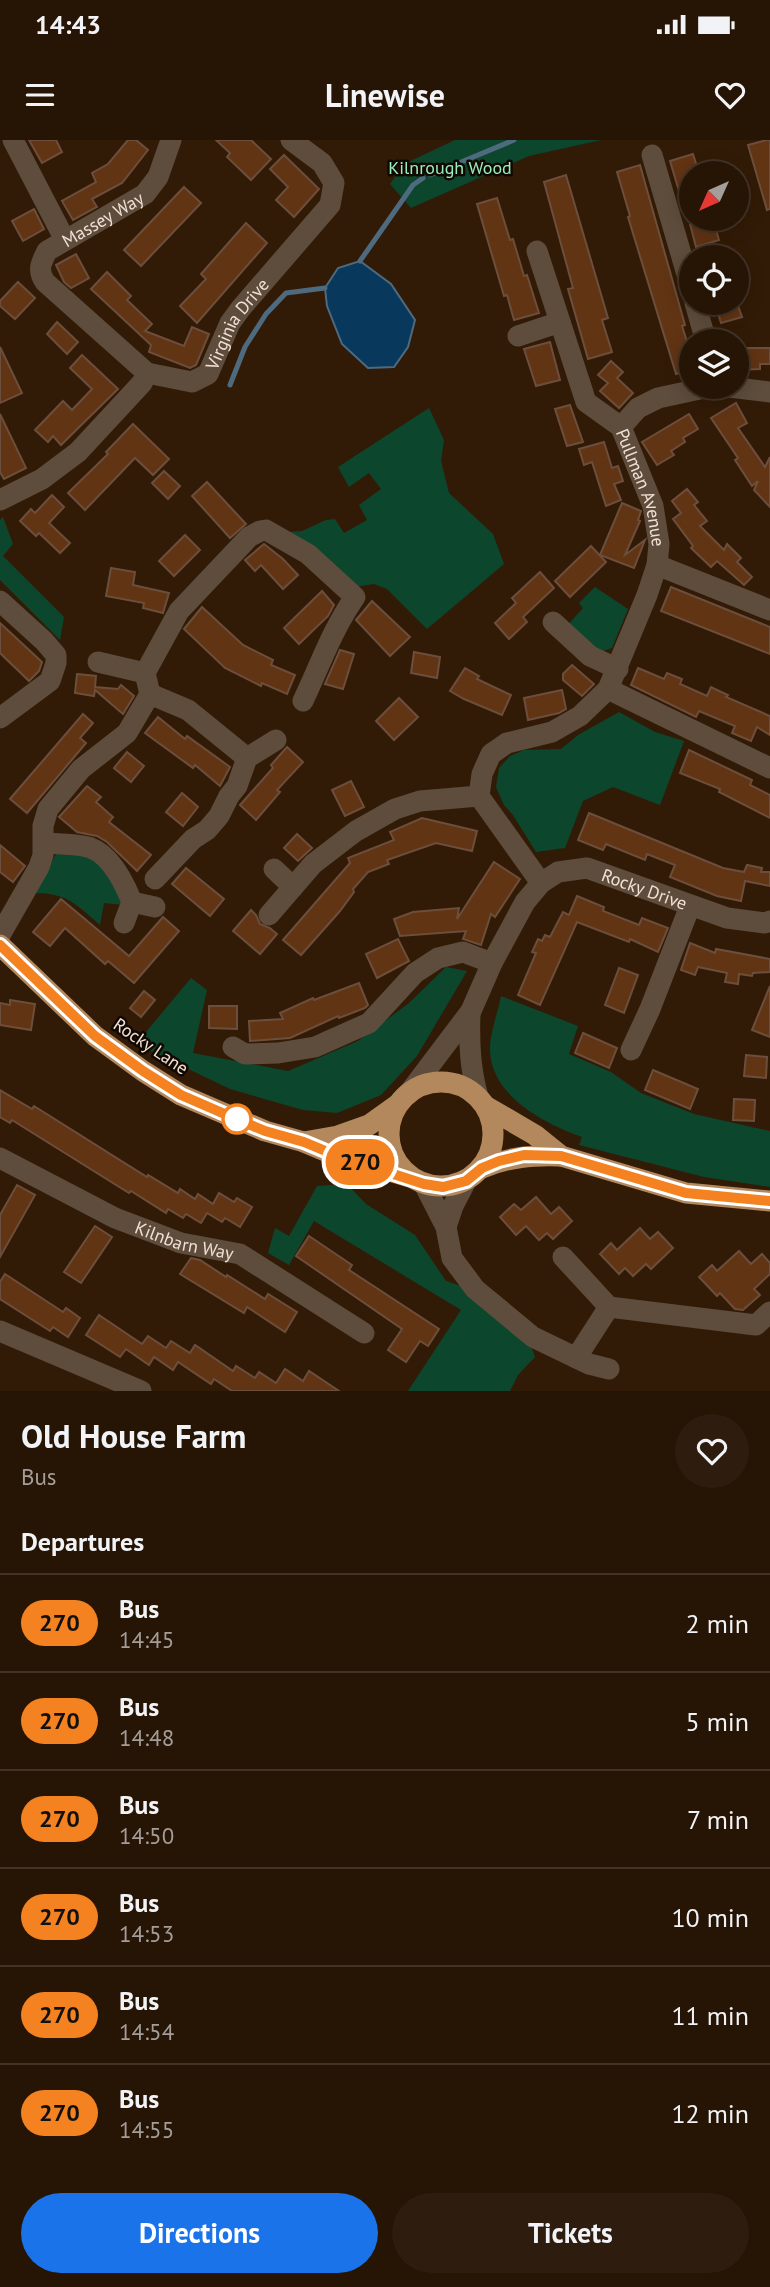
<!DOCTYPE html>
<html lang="en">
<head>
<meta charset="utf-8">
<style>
	body { margin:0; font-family:"PT Sans",sans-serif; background:#2e1d0e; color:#f1f3f6; height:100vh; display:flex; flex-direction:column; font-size:26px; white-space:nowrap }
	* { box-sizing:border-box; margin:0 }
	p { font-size:23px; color:#a49e9a }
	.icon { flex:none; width:38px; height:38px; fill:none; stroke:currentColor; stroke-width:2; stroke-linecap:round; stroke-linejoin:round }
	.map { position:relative; height:1251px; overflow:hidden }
	.drawer { display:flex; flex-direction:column; background:#261404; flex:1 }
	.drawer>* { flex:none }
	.badge { padding:0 14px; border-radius:23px; font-size:24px; line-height:46px }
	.needle { width:46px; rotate:225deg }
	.fabs { position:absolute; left:679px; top:21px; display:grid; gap:14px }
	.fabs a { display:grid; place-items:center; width:70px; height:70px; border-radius:50%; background:#261404; box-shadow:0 4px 18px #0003,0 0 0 2px #423326; font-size:35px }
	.map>.badge { position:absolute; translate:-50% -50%; box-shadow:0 0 0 4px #fff }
	h2 { padding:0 21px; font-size:26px; line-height:63px }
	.round { display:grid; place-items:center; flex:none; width:74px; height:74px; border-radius:37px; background:#2e1d0e }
	.head { display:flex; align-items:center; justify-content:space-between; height:119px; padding:0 21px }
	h1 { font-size:33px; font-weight:700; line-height:52px }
	.primary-button { display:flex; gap:14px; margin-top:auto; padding:14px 21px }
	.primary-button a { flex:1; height:80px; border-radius:42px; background:#1a73e8; color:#fff; font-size:28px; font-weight:700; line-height:80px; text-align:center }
	.primary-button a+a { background:#2e1d0e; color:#f1f3f6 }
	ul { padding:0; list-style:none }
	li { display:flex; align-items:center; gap:21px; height:98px; padding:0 21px; border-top:2px solid #423326 }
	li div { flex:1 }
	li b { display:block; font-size:26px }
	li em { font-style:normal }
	li .badge { min-width:77px; font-weight:700; text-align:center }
	.status { display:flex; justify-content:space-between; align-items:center; height:49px; padding:0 35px; background:#261404; direction:ltr }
	.status svg { height:19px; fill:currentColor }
	header { display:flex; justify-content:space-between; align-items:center; height:91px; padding:0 21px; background:#261404; font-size:32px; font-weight:700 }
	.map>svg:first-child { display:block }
</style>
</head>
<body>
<div class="status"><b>14:43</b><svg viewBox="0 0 49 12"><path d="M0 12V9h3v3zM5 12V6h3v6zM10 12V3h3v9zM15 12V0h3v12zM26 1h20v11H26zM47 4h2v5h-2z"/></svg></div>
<header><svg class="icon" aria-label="menu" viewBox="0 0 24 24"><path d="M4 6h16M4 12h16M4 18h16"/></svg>Linewise<svg class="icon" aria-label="heart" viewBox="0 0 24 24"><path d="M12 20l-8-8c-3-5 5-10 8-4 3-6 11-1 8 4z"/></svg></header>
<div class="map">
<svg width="770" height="1251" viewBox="0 0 770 1251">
	<rect width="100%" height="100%" fill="#321b06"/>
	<g fill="#0c462d">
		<polygon points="455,0 601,0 529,16 411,68 390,44 404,24"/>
		<polygon points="429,268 444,300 441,321 449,353 493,394 504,424 427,489 387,449 374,444 354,447 285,392 302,391 326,380 335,379 344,393 367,380 359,365 381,349 369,333 349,347 338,327"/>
		<polygon points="3,377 13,404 3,416 64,477 60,500 0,440 0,380"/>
		<polygon points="595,447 628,469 612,508 597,513 567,486 583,468 579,463"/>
		<polygon points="619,572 655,592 684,601 660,665 613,647 583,661 565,708 536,712 513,675 504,665 496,647 499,628 510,616 524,610 561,609 578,595"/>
		<path d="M64 711 102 720 124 765 104 763 100 785C77 765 67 753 35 753L56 714Z"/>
		<polygon points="446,827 467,831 417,916 381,955 337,973 303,970 230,949 136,904 191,838 207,850 193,913 288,931 358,901 409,863"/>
		<path d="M501 856 578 886 569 914 611 932 641 953 694 974 770 991V1047L704 1037 579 1005 582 997C543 983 490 955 490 909 490 892 498 872 501 856Z"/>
		<polygon points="347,1044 366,1064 415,1095 446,1141 467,1148 530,1203 535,1217 518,1235 510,1251 408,1251 461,1170 314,1081 289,1125 268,1113 275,1088 289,1096 317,1046"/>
	</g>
	<polygon fill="#08385b" stroke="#4e6a7f" stroke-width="2" points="360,121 391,144 415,180 408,207 394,227 368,228 342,204 327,166 325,148 338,128"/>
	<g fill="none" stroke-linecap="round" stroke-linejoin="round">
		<g stroke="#4e6a7f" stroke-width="5">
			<polyline points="430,35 514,0"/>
			<polyline points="360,121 413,45 423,38"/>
			<polyline points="230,245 245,207 266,174 286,153 325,148"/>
		</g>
	</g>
	<g fill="#613414" stroke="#6c4e3c" stroke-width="2">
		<polygon points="29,0 56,0 62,12 42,23"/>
		<polygon points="128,0 136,0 148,10 122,43 92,59 97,67 73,80 62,61 96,42 92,33 108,24"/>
		<polygon points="216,0 251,0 271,19 251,40 227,17 230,13"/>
		<polygon points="767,0 770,0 770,69 767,70 748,5"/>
		<polygon points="693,14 699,33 691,33 691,81 688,81 670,21"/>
		<polygon points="284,15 319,49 294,77 276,60 288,47 270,29"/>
		<polygon points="640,25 685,185 682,186 691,214 691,230 676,234 628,77 630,76 617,32"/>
		<polygon points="566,35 608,178 602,180 612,212 588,219 568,149 573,148 544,42"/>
		<polygon points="184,47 201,63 141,126 124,110"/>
		<polygon points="497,58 510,100 513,99 524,136 527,135 539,173 514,180 507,155 504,156 477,64"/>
		<polygon points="34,69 44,89 23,101 12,81"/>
		<polygon points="709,79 713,79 719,100 696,107 690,84"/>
		<polygon points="246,83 267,103 197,183 180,166 206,139 201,134"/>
		<polygon points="76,114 89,138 71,148 64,142 56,125"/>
		<polygon points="107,132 131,156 127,160 152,184 145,191 184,206 192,187 209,194 196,225 190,228 149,212 151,205 91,149"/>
		<polygon points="18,142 35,158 15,179 0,166 0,161"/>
		<polygon points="715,163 737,163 742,177 721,183"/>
		<polygon points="57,182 78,202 67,214 47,194"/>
		<polygon points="550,202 560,240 536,246 524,209"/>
		<polygon points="0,207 22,253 0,263"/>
		<polygon points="737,208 770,208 770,224 760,224 760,229 737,230"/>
		<polygon points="82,215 118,249 61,305 53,296 48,302 35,290 63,261 72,270 92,249 70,228"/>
		<polygon points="611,221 623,232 617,238 633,253 619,268 600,251 608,243 598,235"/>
		<polygon points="736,263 747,283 738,288 765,327 770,317 770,367 754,350 758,341 752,346 735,320 738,318 711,278"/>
		<polygon points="570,265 583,302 567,306 555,269"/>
		<polygon points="0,274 26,328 4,339 0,332"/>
		<polygon points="689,274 698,289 683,298 685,302 671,311 674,315 657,325 642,302"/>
		<polygon points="133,284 169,319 153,335 135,318 85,370 68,353 108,314 106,312"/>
		<polygon points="604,302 612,328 618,326 623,341 614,344 621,360 606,366 592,322 584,325 579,309"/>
		<polygon points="164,331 180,346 168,359 152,343"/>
		<polygon points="207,342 246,384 230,398 192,356"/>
		<polygon points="687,349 698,362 694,365 707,381 700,386 724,410 727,404 741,418 737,422 752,437 744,445 717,421 711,427 691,408 693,406 673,379 681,373 672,361"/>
		<polygon points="52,355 64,367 49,383 70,403 60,413 39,393 36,396 20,381 31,369 35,373"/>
		<polygon points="622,363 641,371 638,380 640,381 625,415 645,400 634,428 600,415"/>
		<polygon points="185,395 200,410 174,436 159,421"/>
		<polygon points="264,404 283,419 298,435 283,449 261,425 255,431 245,420"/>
		<polygon points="591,406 606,422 570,457 555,441"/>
		<polygon points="111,428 135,432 133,445 169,453 163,473 143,468 144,463 106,456"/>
		<polygon points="540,432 554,448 523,477 527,482 509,499 495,483 516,463 512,458"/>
		<polygon points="671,447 770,487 770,514 661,471"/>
		<polygon points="322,451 334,465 328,476 299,504 284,488"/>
		<polygon points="372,461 410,497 390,516 356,480"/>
		<polygon points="202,467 243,505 273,520 271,525 295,535 287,554 262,543 261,546 225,528 184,489"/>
		<polygon points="0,483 42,522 39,531 29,541 0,513"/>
		<polygon points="340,510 354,514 343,549 325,544"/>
		<polygon points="414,512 440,517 437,538 411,533"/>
		<polygon points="572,525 594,544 582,556 563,540 563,534"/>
		<polygon points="465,528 479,536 477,539 511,555 502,575 464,559 450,551"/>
		<polygon points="638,528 664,539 667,533 682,539 680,544 707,556 711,547 728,555 726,557 770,576 770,595 757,587 751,601 732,593 735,586 699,571 696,577 631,545"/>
		<polygon points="77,534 96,536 95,547 118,549 121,545 134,556 123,574 95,550 94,556 75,553"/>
		<polygon points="562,550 566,569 559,573 528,580 524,558"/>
		<polygon points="399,558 418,577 394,600 376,581"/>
		<polygon points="83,574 93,583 80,598 86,603 27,673 10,659"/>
		<polygon points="158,577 185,599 187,596 230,627 220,646 195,625 193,628 145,593"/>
		<polygon points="287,607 303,622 277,650 280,652 256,680 240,665 273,628 271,625"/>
		<polygon points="689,610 752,640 750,645 770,655 770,678 719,652 720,649 680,633"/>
		<polygon points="127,612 144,626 131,642 114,628"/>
		<polygon points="351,641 364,667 345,676 332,650"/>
		<polygon points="87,646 101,657 96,662 113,677 109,682 151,715 137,731 107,702 97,696 77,692 59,677"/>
		<polygon points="182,653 198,667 183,686 166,672"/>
		<polygon points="589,673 723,728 744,732 747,725 762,728 761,732 770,732 770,746 745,741 741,761 717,756 670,737 675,725 647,714 645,720 606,704 603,710 578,700"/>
		<polygon points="422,678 477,691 472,711 436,703 387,720 389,724 368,732 353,749 354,752 340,771 301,815 283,800 350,723 348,718 394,700 390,692"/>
		<polygon points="297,694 312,708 298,721 284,708"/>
		<polygon points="0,705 25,726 13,742 0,732"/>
		<polygon points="494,722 520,739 495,777 491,774 481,805 463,799 466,791 400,796 394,779 413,772 459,768 457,779"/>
		<polygon points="186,728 224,759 210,776 172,744"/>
		<polygon points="577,756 604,767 603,771 639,785 642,778 668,788 658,812 630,799 629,802 577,782 540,865 518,855 536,813 532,812 538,799 542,801 545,795 550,797 563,772 569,775"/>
		<polygon points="61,759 129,816 163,777 179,791 134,843 108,821 105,824 65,788 50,806 33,792"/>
		<polygon points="251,770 256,775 260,784 270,788 277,794 260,814 233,791"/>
		<polygon points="398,799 409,821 377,838 366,814"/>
		<polygon points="690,803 715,813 716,809 770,819 770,832 753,833 752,836 739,834 738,844 725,842 727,833 698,827 695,835 681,830"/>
		<polygon points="619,828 638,835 624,873 605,865"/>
		<polygon points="359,843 368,865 365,868 339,878 338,876 290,898 250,901 249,881 283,879 280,873 313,858 314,860"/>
		<polygon points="770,846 770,897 752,890"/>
		<polygon points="144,851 155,860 141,877 130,868"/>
		<polygon points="10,860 35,864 31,890 0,885 0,863 10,865"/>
		<polygon points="209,866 237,866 237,889 209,888"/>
		<polygon points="583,893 617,908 609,928 575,913"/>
		<polygon points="746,915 767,917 766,938 744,936"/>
		<polygon points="653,930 698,949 690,969 645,950"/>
		<polygon points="0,950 32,969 34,966 147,1037 148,1035 178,1053 180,1049 195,1059 198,1054 213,1064 219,1053 234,1062 237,1058 252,1067 240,1087 225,1078 222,1082 207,1073 201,1083 186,1074 183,1078 168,1069 166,1073 131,1051 129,1053 12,980 10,983 0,977"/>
		<polygon points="734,959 755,960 754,981 733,980"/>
		<polygon points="17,1045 35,1055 0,1117 0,1075"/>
		<polygon points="536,1057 551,1074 559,1067 572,1081 553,1099 547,1093 539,1100 526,1086 516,1095 500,1077 514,1064 521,1070"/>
		<polygon points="95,1086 112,1097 81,1143 64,1132"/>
		<polygon points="640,1088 650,1099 658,1092 673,1108 651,1129 646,1124 633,1136 625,1128 619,1134 600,1114 611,1103 617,1110"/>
		<polygon points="309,1096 352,1125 349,1130 439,1189 428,1206 420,1201 406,1222 388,1210 402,1189 296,1116"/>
		<polygon points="739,1111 751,1124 762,1114 770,1123 770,1134 754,1149 760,1155 743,1170 735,1169 720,1153 717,1156 699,1137 712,1125 717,1131"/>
		<polygon points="191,1118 200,1120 226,1137 227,1135 265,1159 268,1154 297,1172 285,1192 247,1167 244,1173 180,1134"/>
		<polygon points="5,1134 63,1172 66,1168 80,1178 68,1197 53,1187 50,1191 0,1159 0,1142"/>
		<polygon points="99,1175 142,1204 148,1196 166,1208 171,1201 190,1213 195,1205 233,1231 236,1226 255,1238 259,1232 276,1243 285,1229 303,1241 309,1231 339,1251 232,1251 214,1239 211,1244 178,1222 173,1230 154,1217 149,1225 126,1209 120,1217 86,1195"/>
	</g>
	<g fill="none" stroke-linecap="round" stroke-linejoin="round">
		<g stroke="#5e4d3c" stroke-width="21">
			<polyline points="13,0 65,100"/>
			<polyline points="652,15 691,148"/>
			<path id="s1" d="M537 111 586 262 621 287 653 366 659 404 657 425 647 455 608 549 580 576 552 592 507 603 491 614 482 634 479 656 541 743"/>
			<polyline points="695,163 706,201"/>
			<polyline points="518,196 560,182"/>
			<path id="s2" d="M147 233 192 242 208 234 230 183 241 168 330 65 334 43 322 23 291 0"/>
			<path id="s3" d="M147 233 45 142C37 130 41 123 47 111L145 54 158 37 171 0"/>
			<polyline points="729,247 770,252"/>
			<polyline points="621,287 638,268 658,258 709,247"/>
			<polyline points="0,360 42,339 78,312 142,243 147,233"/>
			<polyline points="657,425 770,470"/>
			<polyline points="0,461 44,501 56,515 56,523 50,541 0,578"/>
			<polyline points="553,482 590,516 618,529"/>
			<polyline points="98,522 145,533"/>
			<polyline points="608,549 770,628"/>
			<polyline points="150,554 188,570 247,618"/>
			<path d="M45 703C57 704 71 704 83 706 108 709 124 742 132 762L124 783"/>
			<polyline points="274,729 293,747"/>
			<polyline points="155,739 193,699 207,690 219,676 229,656 237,646 247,618 276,600"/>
			<polyline points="132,762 155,767"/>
			<polyline points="269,775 313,724 356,691 395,669 420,661 479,656"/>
			<path d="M0 795 39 727 43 715V686L48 669 81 629 127 593 150 554 145 533 179 471 249 397 260 391 266 390 308 414 355 457C332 490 320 525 303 561"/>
			<path d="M470 873C469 903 470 928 478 957"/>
			<polyline points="233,907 245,914 278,913 315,907 369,883 415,833 438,818 463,812 492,823"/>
			<polyline points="631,910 650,869 690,766"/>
			<path id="s4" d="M409 953 471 871 492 823 525 762 541 743 558 732 587 728 727 778 765 783 770 781"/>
			<path id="s5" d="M0 1018 115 1078 181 1103 240 1114 364 1193"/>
			<polyline points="424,1044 446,1087 452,1118 475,1149 533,1197 589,1224 609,1229"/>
			<polyline points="446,1087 453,1066 466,1041"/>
			<polyline points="563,1117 609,1167 756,1185 770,1172"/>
			<polyline points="0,1191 141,1251"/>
			<polyline points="576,1218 609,1167"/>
		</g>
		<g stroke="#b3885d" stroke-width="21">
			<polyline points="0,805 95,896 143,931 181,955 265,991 304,1002 335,1015 413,1038"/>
			<circle cx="441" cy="994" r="52"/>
			<polyline points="487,967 535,995 561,1016 686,1053 770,1061"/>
			<polyline points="304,1002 338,996 369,985 397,965"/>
			<path d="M482 1028C509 1017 532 1015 561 1016"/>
		</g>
	</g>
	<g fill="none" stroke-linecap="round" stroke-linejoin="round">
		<g stroke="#fff" stroke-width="16">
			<polyline id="line" points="0,805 95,896 143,931 181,955 227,975 265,991 304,1002 335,1015 424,1044 443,1047 466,1041 482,1028 499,1021 524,1015 561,1016 686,1053 770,1061"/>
		</g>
		<use href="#line" stroke="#f58220" stroke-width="10"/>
	</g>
	<circle fill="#fff" stroke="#f58220" stroke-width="3.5" cx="237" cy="979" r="14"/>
	<g text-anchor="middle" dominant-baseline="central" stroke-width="5" stroke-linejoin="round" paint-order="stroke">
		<g font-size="18" fill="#97efbf" stroke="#120802">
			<text x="450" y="27">Kilnrough Wood</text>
		</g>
		<g font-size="18" fill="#f1e0d4" stroke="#120802">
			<text stroke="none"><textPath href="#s3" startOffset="234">Massey Way</textPath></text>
			<text stroke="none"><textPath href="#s2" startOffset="122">Virginia Drive</textPath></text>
			<text stroke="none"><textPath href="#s1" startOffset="266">Pullman Avenue</textPath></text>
			<text stroke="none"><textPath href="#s4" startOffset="360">Rocky Drive</textPath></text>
			<text transform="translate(151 906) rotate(34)">Rocky Lane</text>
			<text stroke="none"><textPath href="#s5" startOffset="203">Kilnbarn Way</textPath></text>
		</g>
	</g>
</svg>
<div class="fabs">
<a><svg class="needle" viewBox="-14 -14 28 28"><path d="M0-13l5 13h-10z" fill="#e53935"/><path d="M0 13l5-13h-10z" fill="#a49e9a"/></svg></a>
<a><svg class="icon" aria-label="locate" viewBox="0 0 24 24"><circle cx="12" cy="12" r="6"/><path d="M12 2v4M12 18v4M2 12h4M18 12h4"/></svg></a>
<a><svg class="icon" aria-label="layers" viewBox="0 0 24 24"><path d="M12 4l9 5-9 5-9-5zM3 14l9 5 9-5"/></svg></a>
</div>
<b class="badge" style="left:360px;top:1022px;background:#f58220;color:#111">270</b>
</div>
<section class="drawer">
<div class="head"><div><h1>Old House Farm</h1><p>Bus</p></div><a class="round"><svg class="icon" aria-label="heart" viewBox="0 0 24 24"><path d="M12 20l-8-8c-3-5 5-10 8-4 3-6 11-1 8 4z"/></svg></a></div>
<h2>Departures</h2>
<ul>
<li><span class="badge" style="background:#f58220;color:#111">270</span><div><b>Bus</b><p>14:45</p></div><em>2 min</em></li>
<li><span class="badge" style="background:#f58220;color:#111">270</span><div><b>Bus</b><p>14:48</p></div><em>5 min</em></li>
<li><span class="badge" style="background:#f58220;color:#111">270</span><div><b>Bus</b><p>14:50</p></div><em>7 min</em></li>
<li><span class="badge" style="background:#f58220;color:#111">270</span><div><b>Bus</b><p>14:53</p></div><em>10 min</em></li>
<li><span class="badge" style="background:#f58220;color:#111">270</span><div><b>Bus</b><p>14:54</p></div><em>11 min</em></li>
<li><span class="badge" style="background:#f58220;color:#111">270</span><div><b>Bus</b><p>14:55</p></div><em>12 min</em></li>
</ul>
<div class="primary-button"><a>Directions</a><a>Tickets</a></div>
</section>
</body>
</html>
